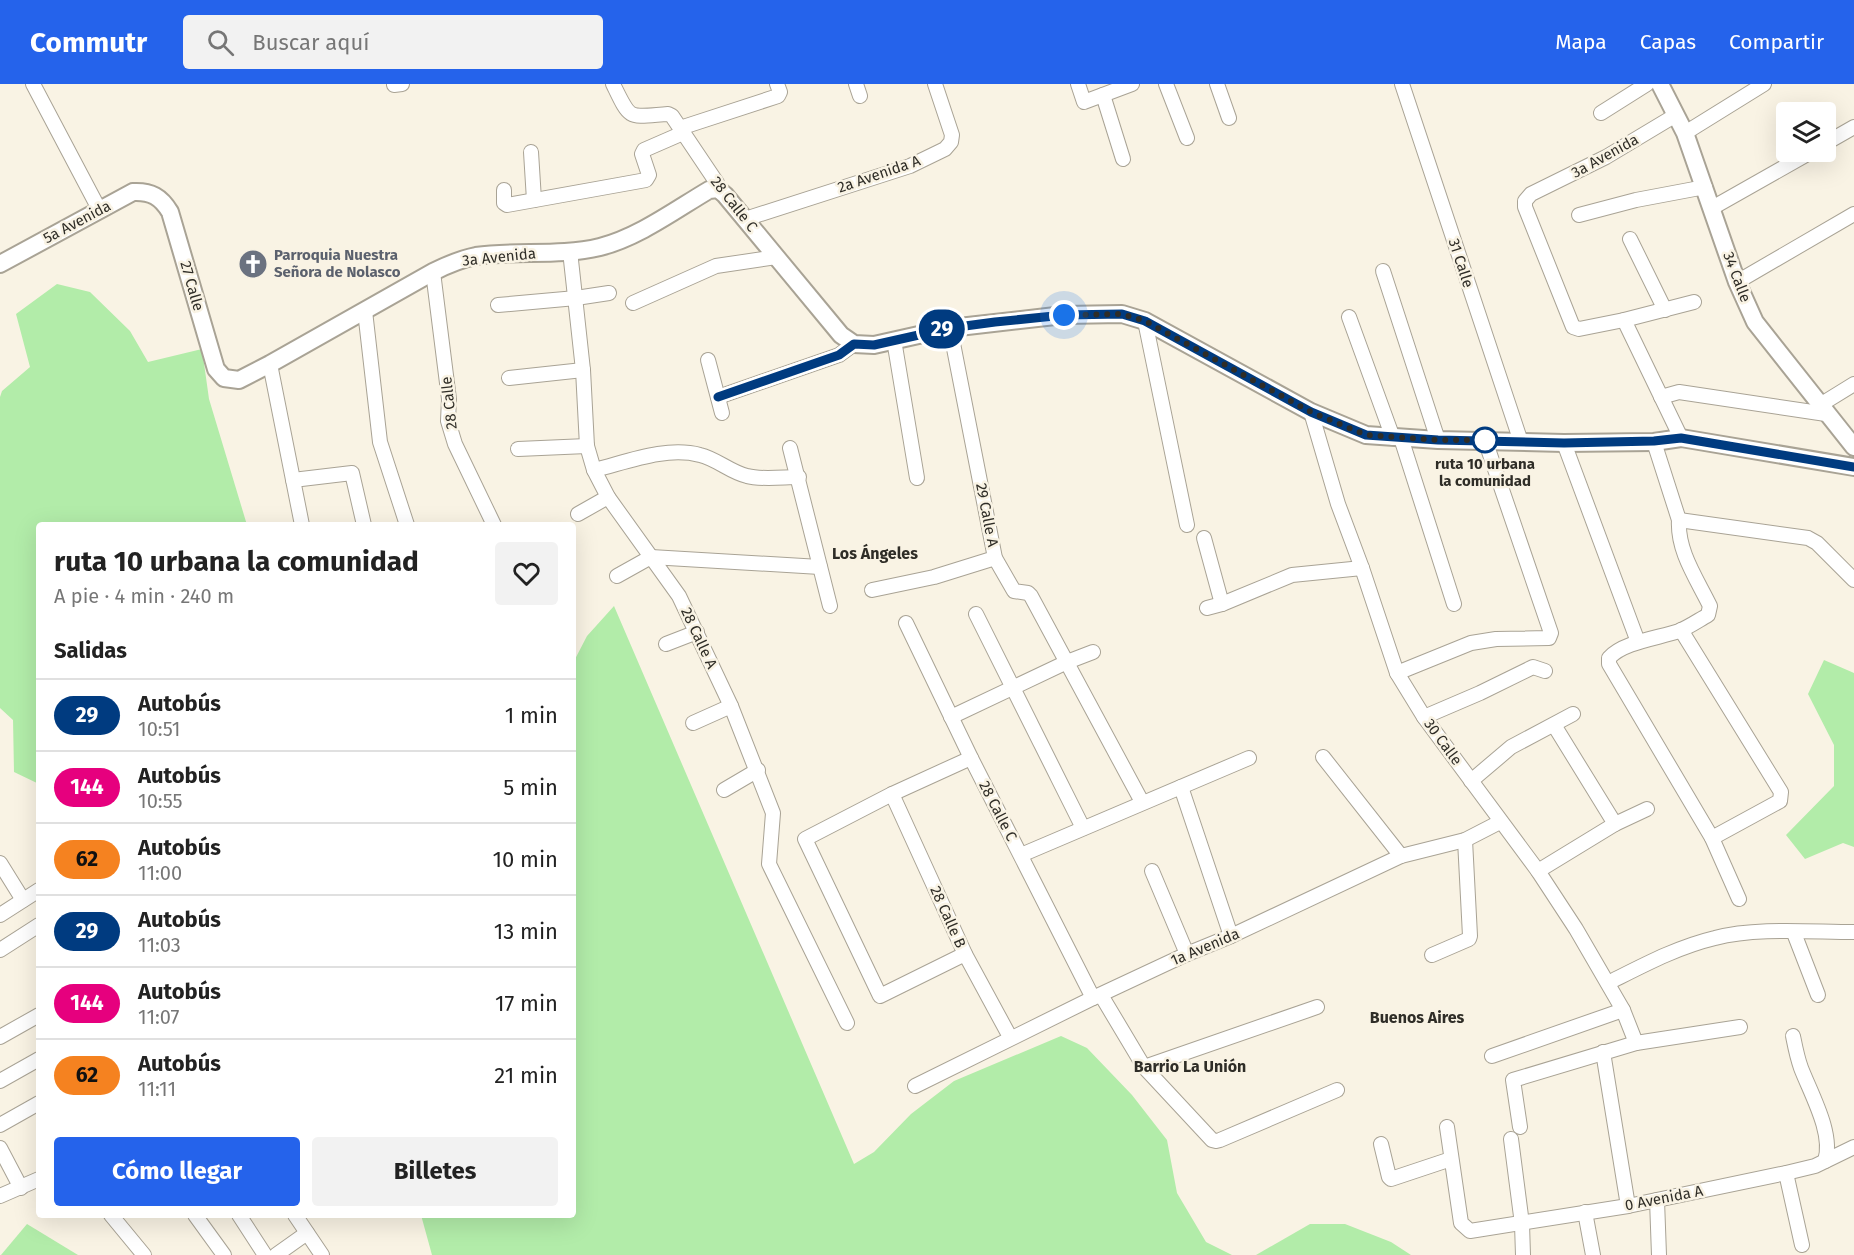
<!DOCTYPE html>
<html lang="es">
<head>
<meta charset="utf-8">
<style>
	body { margin:0; font-family:"Fira Sans",sans-serif; background:#f2f2f2; color:#222; height:100vh; display:flex; flex-direction:column; font-size:22px; white-space:nowrap }
	* { box-sizing:border-box; margin:0 }
	p { font-size:20px; color:#767676 }
	.icon { flex:none; width:33px; height:33px; fill:none; stroke:currentColor; stroke-width:2; stroke-linecap:round; stroke-linejoin:round }
	.map { position:relative; flex:1; overflow:hidden }
	.sheet { position:absolute; left:36px; top:438px; width:540px; height:696px; display:flex; flex-direction:column; background:#fff; border-radius:6px; box-shadow:0 6px 24px #0002 }
	.sheet>* { flex:none }
	.badge { padding:0 12px; border-radius:20px; font-size:21px; line-height:39px }
	.buttons { position:absolute; left:1776px; top:18px; display:grid; gap:12px }
	.buttons a { display:grid; place-items:center; width:60px; height:60px; border-radius:6px; background:#fff; box-shadow:0 6px 24px #0002; font-size:30px }
	.you { position:absolute; width:30px; height:30px; margin:-15px; border:4px solid #fff; border-radius:50%; background:#1a73e8; box-shadow:0 0 0 9px #1a73e833 }
	.map>.badge { position:absolute; translate:-50% -50%; box-shadow:0 0 0 3px #fff }
	h2 { padding:0 18px; font-size:22px; line-height:54px }
	.round { display:grid; place-items:center; flex:none; width:63px; height:63px; border-radius:6px; background:#f2f2f2 }
	.headline { display:flex; align-items:center; justify-content:space-between; height:102px; padding:0 18px }
	h1 { font-size:28px; font-weight:700; line-height:45px }
	.primary-button { display:flex; gap:12px; margin-top:auto; padding:12px 18px }
	.primary-button a { flex:1; height:69px; border-radius:6px; background:#2563eb; color:#fff; font-size:24px; font-weight:700; line-height:69px; text-align:center }
	.primary-button a+a { background:#f2f2f2; color:#222 }
	ul { padding:0; list-style:none }
	li { display:flex; align-items:center; gap:18px; height:72px; padding:0 18px; border-top:2px solid #e0e0e0 }
	li div { flex:1 }
	li b { display:block; font-size:22px }
	li em { font-style:normal }
	li .badge { min-width:66px; font-weight:700; text-align:center }
	header { display:flex; align-items:center; gap:36px; box-sizing:border-box; height:84px; padding:0 30px; background:#2563eb; color:#fff }
	header strong { font-size:28px }
	nav { display:flex; gap:33px; margin-inline-start:auto; font-size:21px }
	.search { width:420px; height:54px; background:#f2f2f2; display:flex; align-items:center; gap:15px; box-sizing:border-box; padding:0 21px; border-radius:6px; color:#767676; font-size:22px }
	.map>svg:first-child { display:block }
</style>
</head>
<body>
<header>
<strong>Commutr</strong>
<div class="search"><svg class="icon" aria-label="search" viewBox="0 0 24 24"><circle cx="10" cy="10" r="6"/><path d="M15 15l6 6"/></svg>Buscar aquí</div>
<nav><a>Mapa</a><a>Capas</a><a>Compartir</a></nav>
</header>
<div class="map">
<svg width="1854" height="1171" viewBox="0 0 1854 1171">
	<rect width="100%" height="100%" fill="#f9f3e4"/>
	<g fill="#b2eca9">
		<polygon points="57,200 90,208 130,247 148,278 202,265 209,315 247,441 39,441 39,700 14,688 13,636 0,624 0,313 2,307 30,283 16,230"/>
		<polygon points="614,522 854,1080 874,1068 911,1030 954,997 1061,952 1087,964 1132,1011 1167,1056 1177,1109 1206,1158 1232,1171 432,1171 421,1131 573,1131 573,579 587,552"/>
		<polygon points="1824,576 1854,589 1854,763 1843,759 1805,775 1786,751 1834,702 1834,661 1808,610"/>
		<polygon points="27,1140 78,1171 1,1171"/>
		<polygon points="1310,1140 1345,1140 1391,1158 1411,1171 1256,1171"/>
	</g>
	<g fill="none" stroke-linecap="round" stroke-linejoin="round">
		<g stroke="#a9a395" stroke-width="16">
			<g id="minor">
				<polyline points="33,0 99,125"/>
				<path d="M613 0C631 37 627 33 668 30L672 32 717 99 718 105"/>
				<polyline points="856,0 860,12"/>
				<polyline points="1078,0 1084,18 1132,0"/>
				<polyline points="1166,0 1187,54"/>
				<polyline points="1217,0 1229,34"/>
				<polyline points="1402,0 1521,358"/>
				<polyline points="394,1 402,0"/>
				<polyline points="1103,11 1123,75"/>
				<polyline points="1601,29 1647,0"/>
				<polyline points="1676,31 1606,73 1531,110 1525,117 1525,123 1573,243 1579,245 1624,236 1694,218"/>
				<polyline points="680,44 778,12 780,8 777,0"/>
				<polyline points="1685,49 1764,0"/>
				<polyline points="1826,59 1854,43"/>
				<polyline points="531,68 534,116"/>
				<polyline points="504,106 504,119 507,121 646,96 649,91 642,70 644,66 683,49"/>
				<polyline points="1712,124 1811,68"/>
				<polyline points="1579,131 1636,116 1705,103"/>
				<polyline points="745,135 910,82 945,65 951,58 952,51 935,0"/>
				<polyline points="1630,155 1665,226"/>
				<polyline points="570,167 583,286 587,362 594,386 608,413 679,512 731,622 773,729 769,780 847,939"/>
				<polyline points="1383,187 1438,356"/>
				<polyline points="433,188 449,315 448,337 455,360 494,441"/>
				<polyline points="1737,198 1854,130"/>
				<polyline points="633,219 716,182 776,173"/>
				<polyline points="498,221 576,214 609,209"/>
				<polyline points="365,227 380,358 407,441"/>
				<polyline points="1349,233 1393,354"/>
				<polyline points="1624,236 1681,354"/>
				<polyline points="1145,237 1187,441"/>
				<polyline points="950,244 995,474 1014,507 1028,509 1031,512 1142,718"/>
				<polyline points="894,256 917,394"/>
				<polyline points="708,276 722,329"/>
				<polyline points="270,280 302,441"/>
				<polyline points="509,294 583,286"/>
				<polyline points="718,313 839,271 854,260"/>
				<polyline points="1661,313 1679,308 1826,330"/>
				<polyline points="1820,321 1854,300"/>
				<polyline points="1311,328 1338,420 1362,484 1397,589 1424,633 1538,787 1576,845 1623,926 1636,959"/>
				<polyline points="1401,354 1454,520"/>
				<path d="M1654 358 1679 436C1677 467 1697 495 1710 522L1708 531C1699 536 1689 543 1679 547 1659 554 1623 558 1609 574V580L1712 754 1739 815"/>
				<polyline points="1564,359 1638,558"/>
				<polyline points="790,364 830,522"/>
				<polyline points="518,365 587,362"/>
				<path d="M594 386C627 378 666 362 700 371 717 375 730 388 747 392 760 396 784 393 799 393"/>
				<polyline points="293,396 352,389 364,441"/>
				<polyline points="578,430 608,413"/>
				<polyline points="1679,436 1808,454 1817,459 1854,496"/>
				<polyline points="1204,454 1222,520"/>
				<polyline points="617,492 651,473 820,483"/>
				<polyline points="872,506 934,493 995,474"/>
				<polyline points="1207,524 1222,520 1292,491 1362,484"/>
				<polyline points="976,530 1083,744"/>
				<polyline points="906,539 971,674 1093,914"/>
				<polyline points="1681,546 1781,708 1780,717 1712,754"/>
				<polyline points="666,560 697,548"/>
				<polyline points="1397,589 1471,559 1496,555 1549,554 1551,549 1485,356"/>
				<polyline points="951,633 1067,578 1093,568"/>
				<polyline points="1424,633 1480,609 1533,583 1545,587"/>
				<polyline points="693,639 731,622"/>
				<polyline points="1554,641 1615,740"/>
				<polyline points="1323,673 1401,772"/>
				<polyline points="1471,697 1511,663 1573,630"/>
				<polyline points="1181,703 1231,852"/>
				<polyline points="724,706 758,686"/>
				<polyline points="892,710 965,870 1010,953"/>
				<polyline points="1021,771 1249,674"/>
				<polyline points="0,779 23,816"/>
				<polyline points="1152,787 1187,870"/>
				<polyline points="1538,787 1615,740 1647,725"/>
				<polyline points="0,831 39,806"/>
				<polyline points="1794,849 1818,911"/>
				<polyline points="0,866 39,841"/>
				<polyline points="965,870 880,912 805,755 892,710 971,674"/>
				<polyline points="1432,871 1469,855 1470,852 1465,756"/>
				<path d="M1608 899C1642 882 1677 863 1715 854 1756 843 1811 848 1854 848"/>
				<polyline points="1101,911 1144,983 1212,1056 1216,1057 1220,1056 1337,1006"/>
				<path d="M1793 952C1795 962 1797 973 1801 984 1811 1010 1834 1050 1825 1077"/>
				<polyline points="0,953 39,931"/>
				<polyline points="1603,968 1628,1122"/>
				<polyline points="1492,972 1623,926"/>
				<polyline points="1144,983 1317,923"/>
				<polyline points="0,997 39,975"/>
				<polyline points="915,1002 1093,914 1187,870 1231,852 1401,772 1465,756 1500,738"/>
				<polyline points="0,1041 39,1019"/>
				<polyline points="1447,1043 1461,1139 1470,1147 1628,1122 1786,1089 1815,1082 1854,1063"/>
				<polyline points="1520,1043 1513,996 1636,959 1740,943"/>
				<polyline points="1511,1055 1522,1140 1523,1171"/>
				<polyline points="1381,1060 1389,1093 1391,1095 1451,1075"/>
				<polyline points="0,1064 21,1104"/>
				<polyline points="1786,1089 1802,1161"/>
				<polyline points="0,1112 39,1095"/>
				<polyline points="1657,1116 1659,1171"/>
				<polyline points="1585,1128 1593,1171"/>
				<polyline points="111,1131 144,1171"/>
				<polyline points="195,1131 224,1171"/>
				<polyline points="239,1131 265,1171"/>
				<polyline points="295,1131 322,1171"/>
				<polyline points="276,1171 307,1149"/>
			</g>
		</g>
		<g stroke="#a9a395" stroke-width="20">
			<g id="tertiary">
				<polyline points="1660,0 1685,49 1737,198 1755,238 1854,363"/>
				<path d="M0 180 133 108C151 107 161 113 170 128L216 285 224 294 239 296 270 280 433 188C447 181 461 175 476 172 517 166 559 173 600 163 639 153 675 126 709 106L718 105 725 111 841 251 854 260 874 261 950 244 1064 231 1122 230 1145 237 1311 328 1366 351 1438 356 1564 359 1654 358 1681 354 1854 383"/>
			</g>
		</g>
		<use href="#minor" stroke="#fff" stroke-width="14"/>
		<use href="#tertiary" stroke="#fff" stroke-width="16"/>
	</g>
	<g fill="none" stroke-linecap="round" stroke-linejoin="round">
		<g stroke="#fff" stroke-width="14">
			<polyline id="line" points="718,313 839,271 854,260 874,261 950,244 995,238 1064,231 1122,230 1145,237 1311,328 1366,351 1438,356 1564,359 1654,357 1681,354 1854,383"/>
		</g>
		<use href="#line" stroke="#003b80" stroke-width="9"/>
		<polyline stroke="#2f2d27" stroke-width="6" stroke-dasharray="0 10.8" points="1064,231 1122,230 1145,237 1311,328 1366,351 1438,356 1485,356"/>
	</g>
	<defs>
		<g id="church-disc" transform="scale(1.5)"><circle r="9.5" fill="#6b7280" stroke="#f9f3e4"/><path d="M-1.2-6h2.4v3.5h3.3v2.4h-3.3V6h-2.4V-.1h-3.3v-2.4h3.3Z" fill="#fff"/></g>
	</defs>
	<g fill-rule="evenodd">
		<use href="#church-disc" x="253" y="180"/>
	</g>
	<circle fill="#fff" stroke="#003b80" stroke-width="3" cx="1485" cy="356" r="12"/>
	<g text-anchor="middle" dominant-baseline="central" stroke-width="5" stroke-linejoin="round" paint-order="stroke">
		<g font-size="15" fill="#2f2d27" stroke="#f9f3e4">
			<text transform="translate(1605 72) rotate(-29)">3a Avenida</text>
			<text transform="translate(879 90) rotate(-19)">2a Avenida A</text>
			<text transform="translate(734 120) rotate(52)">28 Calle C</text>
			<text transform="translate(77 138) rotate(-28)">5a Avenida</text>
			<text transform="translate(499 173) rotate(-6)">3a Avenida</text>
			<text transform="translate(1461 179) rotate(72)">31 Calle</text>
			<text transform="translate(1737 193) rotate(69)">34 Calle</text>
			<text transform="translate(192 202) rotate(74)">27 Calle</text>
			<text transform="translate(449 319) rotate(-96)">28 Calle</text>
			<text transform="translate(987 431) rotate(79)">29 Calle A</text>
			<text transform="translate(699 554) rotate(65)">28 Calle A</text>
			<text transform="translate(1443 658) rotate(54)">30 Calle</text>
			<text transform="translate(998 727) rotate(63)">28 Calle C</text>
			<text transform="translate(948 833) rotate(66)">28 Calle B</text>
			<text transform="translate(1205 863) rotate(-23)">1a Avenida</text>
			<text transform="translate(1664 1114) rotate(-11)">0 Avenida A</text>
		</g>
		<g font-size="15" font-weight="bold" fill="#5b616d" stroke="#f9f3e4" text-anchor="start">
			<text x="274" y="171">Parroquia Nuestra<tspan x="274" dy="17">Señora de Nolasco</tspan></text>
		</g>
		<g font-size="15" font-weight="bold" fill="#2f2d27" stroke="#f9f3e4">
			<text x="1485" y="380">ruta 10 urbana<tspan x="1485" dy="17">la comunidad</tspan></text>
		</g>
		<g font-size="16" font-weight="bold" fill="#2f2d27" stroke="#f9f3e4">
			<text x="875" y="469">Los Ángeles</text>
			<text x="1417" y="933">Buenos Aires</text>
			<text x="1190" y="982">Barrio La Unión</text>
		</g>
	</g>
</svg>
<div class="buttons">
<a><svg class="icon" aria-label="layers" viewBox="0 0 24 24"><path d="M12 4l9 5-9 5-9-5zM3 14l9 5 9-5"/></svg></a>
</div>
<div class="you" style="left:1064px;top:231px"></div>
<b class="badge" style="left:942px;top:245px;background:#003b80;color:#fff">29</b>
<section class="sheet">
<div class="headline"><div><h1>ruta 10 urbana la comunidad</h1><p>A pie · 4 min · 240 m</p></div><a class="round"><svg class="icon" aria-label="heart" viewBox="0 0 24 24"><path d="M12 20l-8-8c-3-5 5-10 8-4 3-6 11-1 8 4z"/></svg></a></div>
<h2>Salidas</h2>
<ul>
<li><span class="badge" style="background:#003b80;color:#fff">29</span><div><b>Autobús</b><p>10:51</p></div><em>1 min</em></li>
<li><span class="badge" style="background:#e6007e;color:#fff">144</span><div><b>Autobús</b><p>10:55</p></div><em>5 min</em></li>
<li><span class="badge" style="background:#f58220;color:#111">62</span><div><b>Autobús</b><p>11:00</p></div><em>10 min</em></li>
<li><span class="badge" style="background:#003b80;color:#fff">29</span><div><b>Autobús</b><p>11:03</p></div><em>13 min</em></li>
<li><span class="badge" style="background:#e6007e;color:#fff">144</span><div><b>Autobús</b><p>11:07</p></div><em>17 min</em></li>
<li><span class="badge" style="background:#f58220;color:#111">62</span><div><b>Autobús</b><p>11:11</p></div><em>21 min</em></li>
</ul>
<div class="primary-button"><a>Cómo llegar</a><a>Billetes</a></div>
</section>
</div>
</body>
</html>
